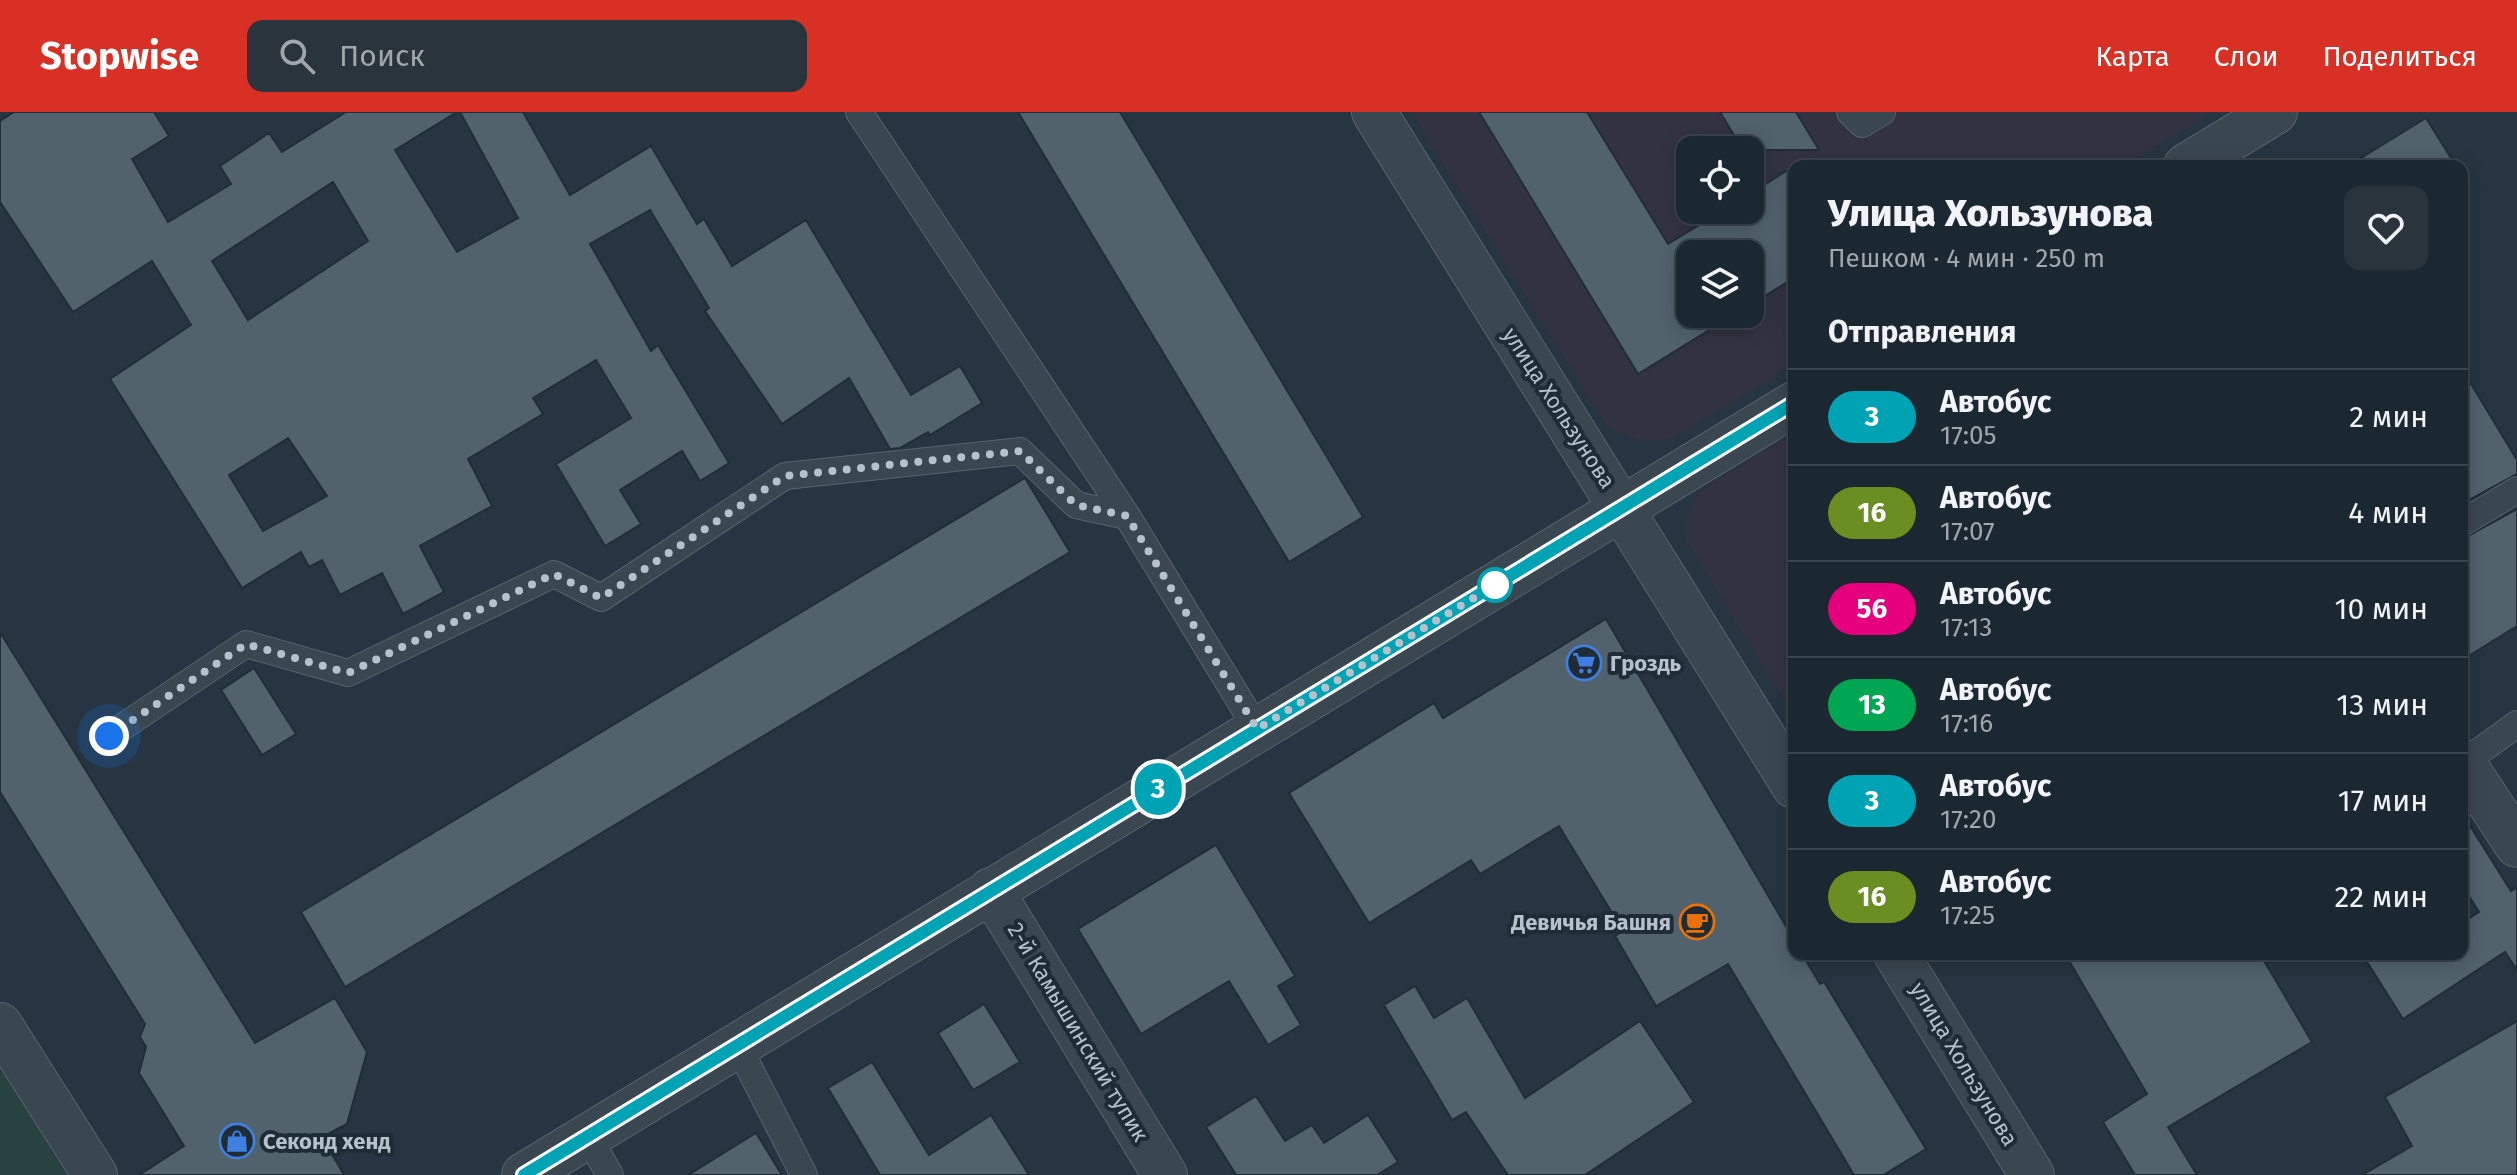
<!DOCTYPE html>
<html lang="ru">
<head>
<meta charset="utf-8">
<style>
	body { margin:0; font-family:"Fira Sans",sans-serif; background:#29343d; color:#f1f3f6; height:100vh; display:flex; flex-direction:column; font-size:30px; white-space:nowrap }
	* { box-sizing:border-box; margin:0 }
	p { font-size:26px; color:#a0a6ab }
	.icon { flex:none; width:44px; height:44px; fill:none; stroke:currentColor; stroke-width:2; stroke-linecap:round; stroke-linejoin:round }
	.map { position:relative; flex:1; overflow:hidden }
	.sheet { position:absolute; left:1788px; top:48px; width:680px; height:800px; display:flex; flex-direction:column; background:#1c2831; border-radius:16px; box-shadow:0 4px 20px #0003,0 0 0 2px #3a444d }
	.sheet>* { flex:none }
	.badge { padding:0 16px; border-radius:26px; font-size:28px; line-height:52px }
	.tools { position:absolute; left:1676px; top:24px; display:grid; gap:16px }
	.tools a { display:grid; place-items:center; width:88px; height:88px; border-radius:16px; background:#1c2831; box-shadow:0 4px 20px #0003,0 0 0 2px #3a444d; font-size:40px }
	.you { position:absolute; width:40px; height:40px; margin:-20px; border:6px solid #fff; border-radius:50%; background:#1a73e8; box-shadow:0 0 0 12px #1a73e833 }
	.map>.badge { position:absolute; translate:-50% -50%; box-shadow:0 0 0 4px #fff }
	h2 { padding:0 40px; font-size:30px; line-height:72px }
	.round { display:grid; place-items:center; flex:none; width:84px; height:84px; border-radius:16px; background:#29343d }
	.overview { display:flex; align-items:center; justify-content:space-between; height:136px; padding:0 40px }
	h1 { font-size:38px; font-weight:800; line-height:60px }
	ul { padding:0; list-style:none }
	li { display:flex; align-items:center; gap:24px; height:96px; padding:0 40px; border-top:2px solid #3a444d }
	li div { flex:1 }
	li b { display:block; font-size:30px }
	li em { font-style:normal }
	li .badge { min-width:88px; font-weight:700; text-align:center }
	header { display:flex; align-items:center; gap:48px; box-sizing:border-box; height:112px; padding:0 40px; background:#d93025; color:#fff }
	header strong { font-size:38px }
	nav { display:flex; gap:44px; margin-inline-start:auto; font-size:28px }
	.search { width:560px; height:72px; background:#29343d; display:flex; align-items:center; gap:20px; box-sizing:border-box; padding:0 28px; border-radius:16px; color:#a0a6ab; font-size:30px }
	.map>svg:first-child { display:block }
</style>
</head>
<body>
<header>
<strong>Stopwise</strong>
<div class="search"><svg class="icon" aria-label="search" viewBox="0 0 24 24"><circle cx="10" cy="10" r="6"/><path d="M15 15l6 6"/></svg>Поиск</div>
<nav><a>Карта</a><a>Слои</a><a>Поделиться</a></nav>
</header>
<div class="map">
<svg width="2517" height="1063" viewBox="0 0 2517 1063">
	<rect width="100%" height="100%" fill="#263541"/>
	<g fill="#323241" fill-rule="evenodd">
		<path d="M1411 0H2213L2124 54H1794V253L1671 327 1640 329 1607 314ZM1690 38H1750V98H1690ZM1690 142H1750V202H1690Z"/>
		<polygon points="1794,320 1794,605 1686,428 1687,403 1698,381"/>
	</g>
	<polygon fill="#284241" points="0,956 67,1063 0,1063"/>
	<g fill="#51626d" stroke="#212e38" stroke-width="2" fill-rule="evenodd">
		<path d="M14 0H154L169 24 132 47 168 110 231 72 220 54 269 21 282 40 346 0H457L395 38 457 140 518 106 460 0H523L570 83 651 34 697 112 704 107 732 154 806 108 911 283 960 254 982 291 930 323 928 320 900 336 890 337 849 266 782 312 705 199 709 196 650 98 590 132 651 239 658 233 729 351 700 369 682 339 620 378 641 412 605 434 556 352 631 306 596 248 533 286 543 302 468 347 492 394 420 434 444 480 403 502 382 461 340 483 322 448 309 455 301 440 242 476 110 267 191 213 152 149 73 200 0 90V9ZM333 70 368 129 248 208 212 149ZM288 326 327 384 263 419 229 363Z"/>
		<polygon points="1018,0 1120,0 1363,405 1289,450"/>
		<polygon points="1479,0 1587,0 1668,132 1724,98 1750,98 1750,82 1794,54 1794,166 1750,193 1750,142 1690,142 1690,202 1735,202 1638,262"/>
		<polygon points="1720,0 1796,0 1819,38 1743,38"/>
		<polygon points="2426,6 2456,54 2348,54"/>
		<polygon points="2462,257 2517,348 2517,362 2462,392"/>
		<polygon points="1025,366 1070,440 345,875 301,800"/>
		<polygon points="2517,397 2517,514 2462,548 2462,427"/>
		<polygon points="1606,507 1794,828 1794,842 1802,842 1820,872 1824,870 1926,1037 1883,1063 1854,1063 1728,852 1656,894 1615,824 1623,819 1559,714 1480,762 1471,748 1369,811 1289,681 1434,591 1443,606"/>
		<polygon points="0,520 255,931 335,886 367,940 347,1012 322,1025 344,1063 139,1063 184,1034 139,961 146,935 140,925 145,912 0,680"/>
		<polygon points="254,556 296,622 262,643 221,578"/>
		<polygon points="2462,701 2511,779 2517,775 2517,858 2505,840 2403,907 2362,842 2462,842 2462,811 2479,800 2462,773"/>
		<polygon points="1216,733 1295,864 1278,874 1301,913 1268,933 1229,869 1141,922 1078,817"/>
		<polygon points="2065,842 2260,842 2312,930 2168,1015 2197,1063 2135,1063 2103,1010 2147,982"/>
		<polygon points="1415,874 1434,906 1467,886 1525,986 1640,909 1694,990 1585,1063 1508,1063 1466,1000 1452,1008 1384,893"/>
		<polygon points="984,892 1020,950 973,978 938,921"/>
		<polygon points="2517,909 2517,1063 2362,1063 2412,1034 2385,985"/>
		<polygon points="872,950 929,1043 991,1003 1029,1063 880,1063 828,976"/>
		<polygon points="1256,984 1285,1029 1312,1013 1324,1031 1368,1003 1398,1050 1377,1063 1231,1063 1235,1061 1206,1015"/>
		<polygon points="756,1021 782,1063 688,1063"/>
	</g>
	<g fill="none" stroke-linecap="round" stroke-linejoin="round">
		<g stroke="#58646e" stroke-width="28">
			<g id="service">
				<polyline points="859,0 1127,404 1257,617"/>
				<polyline points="1850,0 1862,12 1882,0"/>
				<polyline points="2462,411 2517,378"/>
				<polyline points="109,624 246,532 348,561 554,462 601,486 785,364 1020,339 1076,393 1127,404"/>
				<polyline points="2463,651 2517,612"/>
				<polyline points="737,932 804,1063"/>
				<polyline points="587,1023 610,1063"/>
			</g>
		</g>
		<g stroke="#58646e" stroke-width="46">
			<g id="minor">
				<polyline points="1374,0 1794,674"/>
				<polyline points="2186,54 2275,0"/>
				<polyline points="2462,649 2517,733"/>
				<polyline points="991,778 1165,1063"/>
				<polyline points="1896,842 2032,1063"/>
				<polyline points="0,913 95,1063"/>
				<polyline points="524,1063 1794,292"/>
			</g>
		</g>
		<use href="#service" stroke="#3a4650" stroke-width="26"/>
		<use href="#minor" stroke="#3a4650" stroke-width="44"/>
	</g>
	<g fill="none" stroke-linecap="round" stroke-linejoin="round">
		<g stroke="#fff" stroke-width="18">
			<polyline id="line" points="524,1063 1794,291"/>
		</g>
		<use href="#line" stroke="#00a3b4" stroke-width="12"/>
		<polyline stroke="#b7c1cb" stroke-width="8" stroke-dasharray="0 14.4" points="109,624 246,532 348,561 554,462 601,486 785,364 1020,339 1076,393 1127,404 1257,617 1495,473"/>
	</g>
	<defs>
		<g id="supermarket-ring" transform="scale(1.8)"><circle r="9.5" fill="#1f2c36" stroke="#3f7fe0" stroke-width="1.5"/><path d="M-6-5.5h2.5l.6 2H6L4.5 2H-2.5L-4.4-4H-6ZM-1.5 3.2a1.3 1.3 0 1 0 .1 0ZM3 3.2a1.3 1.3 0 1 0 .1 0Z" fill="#3f7fe0"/></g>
		<g id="cafe-ring" transform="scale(1.8)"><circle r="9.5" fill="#1f2c36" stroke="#e8710a" stroke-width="1.5"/><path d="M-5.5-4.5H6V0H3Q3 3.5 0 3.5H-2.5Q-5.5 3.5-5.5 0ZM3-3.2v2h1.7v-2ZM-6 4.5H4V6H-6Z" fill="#e8710a"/></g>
		<g id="shop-ring" transform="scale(1.8)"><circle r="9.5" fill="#1f2c36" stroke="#3f7fe0" stroke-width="1.5"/><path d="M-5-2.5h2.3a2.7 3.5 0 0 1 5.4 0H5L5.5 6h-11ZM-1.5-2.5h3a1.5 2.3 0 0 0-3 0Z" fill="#3f7fe0"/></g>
	</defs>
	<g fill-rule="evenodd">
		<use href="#supermarket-ring" x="1584" y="551"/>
		<use href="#cafe-ring" x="1697" y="810"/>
		<use href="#shop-ring" x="237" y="1029"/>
	</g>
	<circle fill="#fff" stroke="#00a3b4" stroke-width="4" cx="1495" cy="473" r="16"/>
	<g text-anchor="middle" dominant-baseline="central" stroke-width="8" stroke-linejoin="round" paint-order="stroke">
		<g font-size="22" fill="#b7c1cb" stroke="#1f2c36">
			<text transform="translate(1559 296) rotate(57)">улица Хользунова</text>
			<text transform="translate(1078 920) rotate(59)">2-й Камышинский тупик</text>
			<text transform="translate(1964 952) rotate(59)">улица Хользунова</text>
		</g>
		<g font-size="22" font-weight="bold" fill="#b7c1cb" stroke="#1f2c36" text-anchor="start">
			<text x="1610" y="551">Гроздь</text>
			<text x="1671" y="810" text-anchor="end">Девичья Башня</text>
			<text x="263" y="1029">Секонд хенд</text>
		</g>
	</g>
</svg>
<div class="tools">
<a><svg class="icon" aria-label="locate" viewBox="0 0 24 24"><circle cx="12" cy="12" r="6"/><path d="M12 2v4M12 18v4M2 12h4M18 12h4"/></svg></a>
<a><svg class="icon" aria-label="layers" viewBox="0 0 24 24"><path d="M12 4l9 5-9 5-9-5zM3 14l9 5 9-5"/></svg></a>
</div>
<div class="you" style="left:109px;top:624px"></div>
<b class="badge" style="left:1158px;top:677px;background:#00a3b4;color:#fff">3</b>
<section class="sheet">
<div class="overview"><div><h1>Улица Хользунова</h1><p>Пешком · 4 мин · 250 m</p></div><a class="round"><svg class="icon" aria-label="heart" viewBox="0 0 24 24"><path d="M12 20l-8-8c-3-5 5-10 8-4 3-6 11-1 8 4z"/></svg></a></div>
<h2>Отправления</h2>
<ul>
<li><span class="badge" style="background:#00a3b4;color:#fff">3</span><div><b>Автобус</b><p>17:05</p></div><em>2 мин</em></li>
<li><span class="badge" style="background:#6b8e23;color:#fff">16</span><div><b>Автобус</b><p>17:07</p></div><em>4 мин</em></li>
<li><span class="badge" style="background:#e6007e;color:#fff">56</span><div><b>Автобус</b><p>17:13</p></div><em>10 мин</em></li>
<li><span class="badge" style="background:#00a651;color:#fff">13</span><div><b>Автобус</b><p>17:16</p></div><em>13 мин</em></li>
<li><span class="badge" style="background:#00a3b4;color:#fff">3</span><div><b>Автобус</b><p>17:20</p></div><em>17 мин</em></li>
<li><span class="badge" style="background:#6b8e23;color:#fff">16</span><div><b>Автобус</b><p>17:25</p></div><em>22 мин</em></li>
</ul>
</section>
</div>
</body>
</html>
